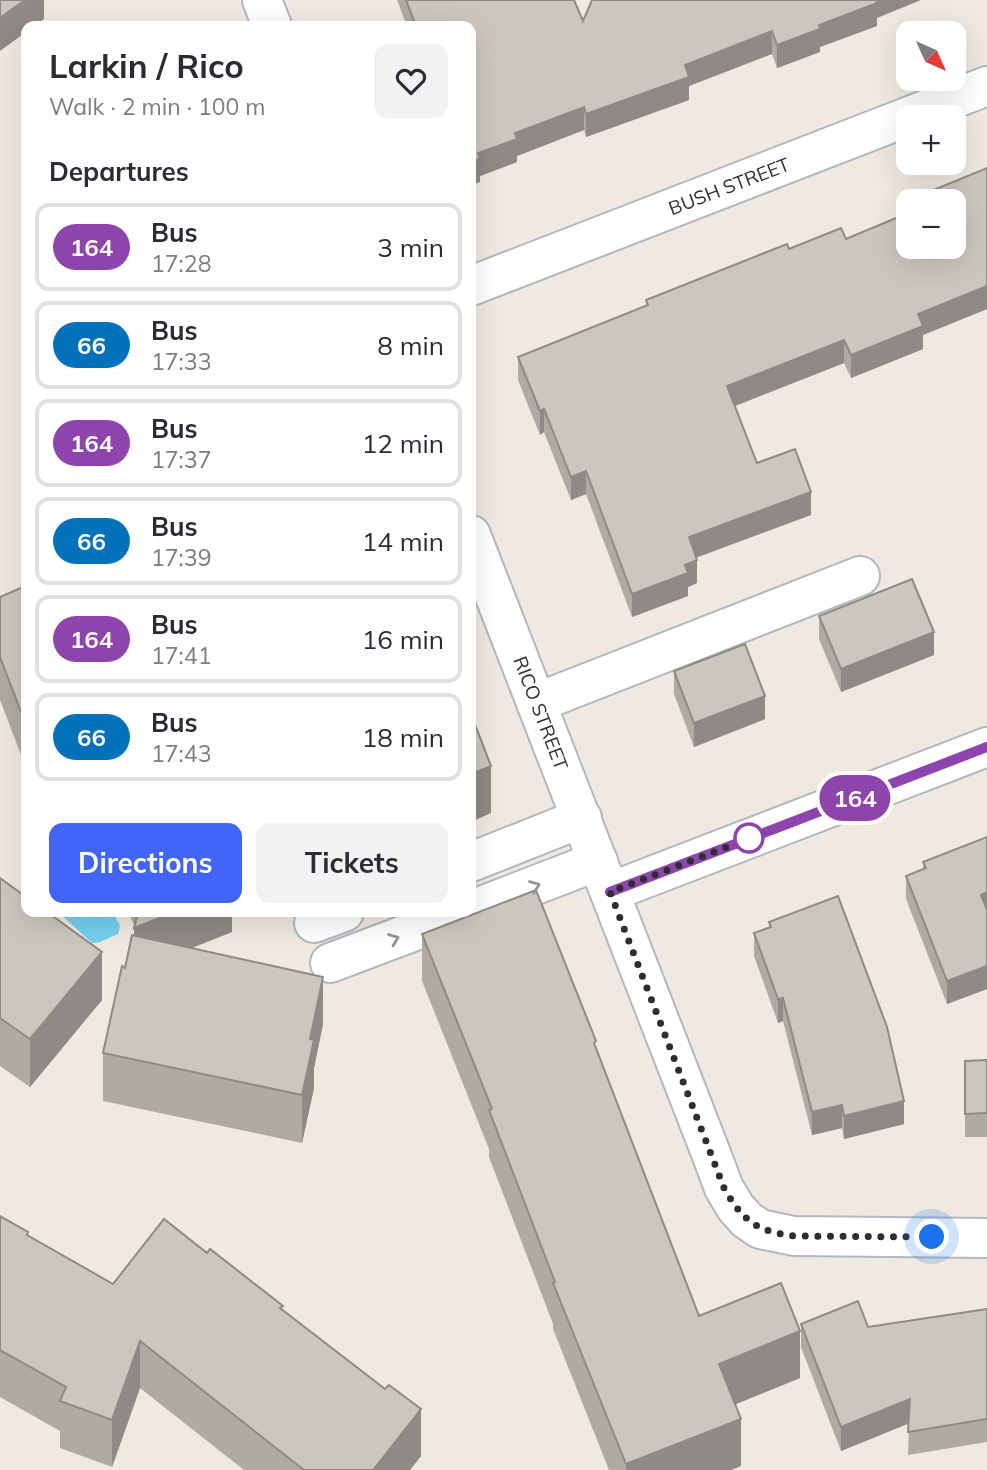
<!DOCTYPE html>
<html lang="en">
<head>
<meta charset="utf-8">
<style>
	body { margin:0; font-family:Mulish,sans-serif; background:#f2f2f3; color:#2b2b33; height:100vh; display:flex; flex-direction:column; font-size:26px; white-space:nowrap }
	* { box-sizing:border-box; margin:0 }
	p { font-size:23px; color:#7c7c81 }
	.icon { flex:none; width:38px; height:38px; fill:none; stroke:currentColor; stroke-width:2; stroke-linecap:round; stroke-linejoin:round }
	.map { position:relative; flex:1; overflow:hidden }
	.panel { position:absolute; left:21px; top:21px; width:455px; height:896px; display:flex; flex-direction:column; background:#fff; border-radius:14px; box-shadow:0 7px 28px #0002 }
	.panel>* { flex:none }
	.badge { padding:0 14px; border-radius:23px; font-size:24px; line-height:46px }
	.needle { width:46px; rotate:135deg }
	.tools { position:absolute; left:896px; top:21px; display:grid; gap:14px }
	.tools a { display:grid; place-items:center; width:70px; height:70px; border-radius:14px; background:#fff; box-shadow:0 7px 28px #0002; font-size:35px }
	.you { position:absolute; width:35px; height:35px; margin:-18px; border:5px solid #fff; border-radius:50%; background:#1a73e8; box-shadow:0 0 0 10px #1a73e833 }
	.map>.badge { position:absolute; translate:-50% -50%; box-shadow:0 0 0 4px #fff }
	h2 { padding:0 28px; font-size:26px; line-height:63px }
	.round { display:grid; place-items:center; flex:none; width:74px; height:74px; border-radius:14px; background:#f2f2f3 }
	.headline { display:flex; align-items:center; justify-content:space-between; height:119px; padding:0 28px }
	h1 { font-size:33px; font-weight:700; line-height:52px }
	.action { display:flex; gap:14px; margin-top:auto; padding:14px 28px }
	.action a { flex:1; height:80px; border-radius:14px; background:#4264fb; color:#fff; font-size:28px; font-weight:700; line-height:80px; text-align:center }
	.action a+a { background:#f2f2f3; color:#2b2b33 }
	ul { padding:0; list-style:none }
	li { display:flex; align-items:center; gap:21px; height:88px; margin:0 14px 10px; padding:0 14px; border:4px solid #e1e1e2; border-radius:14px }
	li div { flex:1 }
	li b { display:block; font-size:26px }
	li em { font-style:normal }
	li .badge { min-width:77px; font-weight:700; text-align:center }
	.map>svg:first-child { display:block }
</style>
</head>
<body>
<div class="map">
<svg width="987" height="1470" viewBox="0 0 987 1470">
	<rect width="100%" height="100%" fill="#efe9e1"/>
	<polygon fill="#75cff0" points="58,912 113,912 120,926 118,934 100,942 92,943"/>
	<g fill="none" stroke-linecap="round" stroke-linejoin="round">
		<g stroke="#b4b7c1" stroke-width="42">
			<g id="minor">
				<polyline points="262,0 272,26"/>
				<polyline points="471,286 987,86"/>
				<polyline points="471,535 712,1156 724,1188 736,1208 747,1220 760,1229 794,1236 987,1238"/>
				<polyline points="536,703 860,576"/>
				<polyline points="471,862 582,818"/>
				<polyline points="610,892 987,747"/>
				<polyline points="471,910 598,861"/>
				<polyline points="314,923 344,912"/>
				<polyline points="330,963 465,912"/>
			</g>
		</g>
		<use href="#minor" stroke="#fff" stroke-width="38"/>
	</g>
	<g fill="#afaba4">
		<polygon points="397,0 574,0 583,21 877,18 877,26 820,47 820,52 777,68 772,54 689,86 689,100 586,137 584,130 517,156 517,162 480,176 480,182 471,185 471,26 407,26"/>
		<polygon points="987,168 987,309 923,335 923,349 851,378 844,363 735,406 757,463 811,515 696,558 697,583 688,587 688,596 632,617 586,494 571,500 544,432 540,435 518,380 518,357 646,306 646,300 789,249 846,239 954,201 919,201 919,196"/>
		<polygon points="26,589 26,768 0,700 0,597"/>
		<polygon points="819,616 934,655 841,692 819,639"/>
		<polygon points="674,671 765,719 694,747 674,694"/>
		<polygon points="987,837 987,989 947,1004 906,899 906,876 923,869 923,862"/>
		<polygon points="0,878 102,1000 30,1087 0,1066"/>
		<polygon points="128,912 232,912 232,932 191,948 323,1024 314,1068 314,1088 302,1143 103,1101 103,1053 125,968 134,936 135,927"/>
		<polygon points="769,922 904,1124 844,1139 842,1128 812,1135 783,1021 778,1023 754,956 754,933 769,927"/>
		<polygon points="422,934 596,1050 699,1316 800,1378 735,1404 741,1466 731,1470 609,1470 553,1329 553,1324 489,1157 489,1149 422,981"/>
		<polygon points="987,1060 987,1137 965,1137 965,1061"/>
		<polygon points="0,1216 28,1236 113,1284 283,1310 421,1456 410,1470 244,1470 140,1388 112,1467 60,1448 60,1431 0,1397"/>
		<polygon points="987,1309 987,1442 908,1455 909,1423 841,1451 801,1347 801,1324 868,1327"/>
	</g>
	<g fill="#8e8b86">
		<polygon points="25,0 44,0 44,19 34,26 26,26 26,32 0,51 0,18"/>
		<polygon points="875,0 921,0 877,18 877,26 820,47 820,52 777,68 777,45 819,25"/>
		<polygon points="772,31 772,54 689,86 689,100 586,137 586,114 685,65"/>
		<polygon points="584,107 584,130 517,156 517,162 480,176 480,182 471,185 471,162 478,153 515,133"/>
		<polygon points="987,286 987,309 923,335 923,349 851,378 851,355 918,314"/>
		<polygon points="844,340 844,363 727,409 727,386"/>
		<polygon points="544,409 544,432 540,435 540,411"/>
		<polygon points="586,471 586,494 571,500 571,477"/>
		<polygon points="811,492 811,515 689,560 689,537"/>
		<polygon points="697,560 697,583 688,587 688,596 632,617 632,594 685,565"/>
		<polygon points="934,632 934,655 841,692 841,669"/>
		<polygon points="765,696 765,719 694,747 694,723"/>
		<polygon points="491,766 491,813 471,822 471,774"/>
		<polygon points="987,892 987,915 981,895"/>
		<polygon points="175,912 232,912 232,932 134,971 134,928"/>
		<polygon points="102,952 102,1000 30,1087 30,1039"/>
		<polygon points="987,966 987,989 947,1004 947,981"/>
		<polygon points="323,977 323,1024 314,1068 314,1088 302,1143 302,1095 310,1039"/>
		<polygon points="783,998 783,1021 778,1023 778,999"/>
		<polygon points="904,1101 904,1124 844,1139 844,1116"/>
		<polygon points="842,1105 842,1128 812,1135 812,1112"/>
		<polygon points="800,1331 800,1378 719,1411 719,1364"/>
		<polygon points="140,1341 140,1388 112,1467 112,1420"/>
		<polygon points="910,1399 910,1423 841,1451 841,1427"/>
		<polygon points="421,1409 421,1456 410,1470 373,1470"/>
		<polygon points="741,1419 741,1466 731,1470 626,1470 626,1464"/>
	</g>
	<g fill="#cbc7bf" stroke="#8e8b86" stroke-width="2">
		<polygon points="0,0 25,0 0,18"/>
		<polygon points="406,0 574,0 583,21 592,0 876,0 877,3 819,25 820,29 777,45 772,31 685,65 689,77 586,114 584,107 515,133 517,139 478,153 480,158 471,162 471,26 416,26"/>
		<polygon points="987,168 987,286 918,314 923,326 851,355 844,340 727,386 757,463 795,449 811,492 689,537 697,560 685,565 688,573 632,594 586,471 571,477 544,409 540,411 518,357 648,305 646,300 787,244 789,249 841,228 846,239 908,213 908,247 954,247 954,201 921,201 919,196"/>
		<polygon points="912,579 934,632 841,669 819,616"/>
		<polygon points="25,586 26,589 26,725 0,657 0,597"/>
		<polygon points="745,644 765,696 694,723 674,671"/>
		<polygon points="471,714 491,766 471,774"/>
		<polygon points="987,837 987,892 981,895 987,910 987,966 947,981 906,876 926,868 923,862"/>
		<polygon points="0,878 26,897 26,912 47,912 102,952 30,1039 0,1018"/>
		<polygon points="536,890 596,1041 594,1043 699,1316 781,1283 800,1331 719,1364 741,1419 626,1464 553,1283 555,1282 489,1110 492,1109 422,934"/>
		<polygon points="838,896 887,1027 904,1101 844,1116 842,1105 812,1112 783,998 778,999 754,933 771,927 769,922"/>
		<polygon points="138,912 175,912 134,928"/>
		<polygon points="132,935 323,977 310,1039 314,1040 302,1095 103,1053 122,966 125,968"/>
		<polygon points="987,1060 987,1113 965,1114 965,1061"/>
		<polygon points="0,1216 28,1232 27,1235 113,1284 164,1219 207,1253 210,1249 283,1306 280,1308 385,1389 389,1385 421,1409 373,1470 304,1470 140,1341 112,1420 60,1401 66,1387 0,1350"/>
		<polygon points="858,1301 868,1327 987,1309 987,1419 908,1432 910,1399 841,1427 801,1324"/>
	</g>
	<defs><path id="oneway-chevron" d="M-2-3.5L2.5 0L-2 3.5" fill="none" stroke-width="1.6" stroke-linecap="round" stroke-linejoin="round" transform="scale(1.75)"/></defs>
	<g stroke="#969696">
		<use href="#oneway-chevron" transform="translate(535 886) rotate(-21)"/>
		<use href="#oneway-chevron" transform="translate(394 939) rotate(-21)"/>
	</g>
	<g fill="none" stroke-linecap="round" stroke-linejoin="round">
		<g stroke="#fff" stroke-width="16">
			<polyline id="line" points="610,892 987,747"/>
		</g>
		<use href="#line" stroke="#8e44ad" stroke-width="10"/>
		<path stroke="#2e2e2e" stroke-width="7" stroke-dasharray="0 12.6" d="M749 838 761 834 610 892 724 1188C743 1221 756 1231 794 1236L932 1237"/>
	</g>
	<circle fill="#fff" stroke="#8e44ad" stroke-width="3.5" cx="749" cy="838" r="14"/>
	<g text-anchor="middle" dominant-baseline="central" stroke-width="7" stroke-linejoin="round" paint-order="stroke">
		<g font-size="19" fill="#2e2e2e" stroke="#fff">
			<text transform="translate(729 186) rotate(-21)">BUSH STREET</text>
			<text transform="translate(541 713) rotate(69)">RICO STREET</text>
		</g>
	</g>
</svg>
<div class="tools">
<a><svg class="needle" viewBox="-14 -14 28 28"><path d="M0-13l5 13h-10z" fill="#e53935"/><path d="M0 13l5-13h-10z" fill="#7c7c81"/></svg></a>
<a>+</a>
<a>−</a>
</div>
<div class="you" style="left:932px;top:1237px"></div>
<b class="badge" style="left:855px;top:798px;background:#8e44ad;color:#fff">164</b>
<section class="panel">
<div class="headline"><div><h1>Larkin / Rico</h1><p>Walk · 2 min · 100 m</p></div><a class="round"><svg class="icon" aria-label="heart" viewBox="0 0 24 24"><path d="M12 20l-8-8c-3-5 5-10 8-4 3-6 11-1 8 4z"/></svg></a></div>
<h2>Departures</h2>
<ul>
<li><span class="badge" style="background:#8e44ad;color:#fff">164</span><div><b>Bus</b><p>17:28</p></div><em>3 min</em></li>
<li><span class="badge" style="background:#0072bc;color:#fff">66</span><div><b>Bus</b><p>17:33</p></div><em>8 min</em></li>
<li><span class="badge" style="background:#8e44ad;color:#fff">164</span><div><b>Bus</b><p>17:37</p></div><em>12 min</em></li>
<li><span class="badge" style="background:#0072bc;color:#fff">66</span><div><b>Bus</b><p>17:39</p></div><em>14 min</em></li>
<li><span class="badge" style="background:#8e44ad;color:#fff">164</span><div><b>Bus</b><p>17:41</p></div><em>16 min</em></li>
<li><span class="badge" style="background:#0072bc;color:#fff">66</span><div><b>Bus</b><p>17:43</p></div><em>18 min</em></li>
</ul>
<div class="action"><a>Directions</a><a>Tickets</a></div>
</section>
</div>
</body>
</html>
